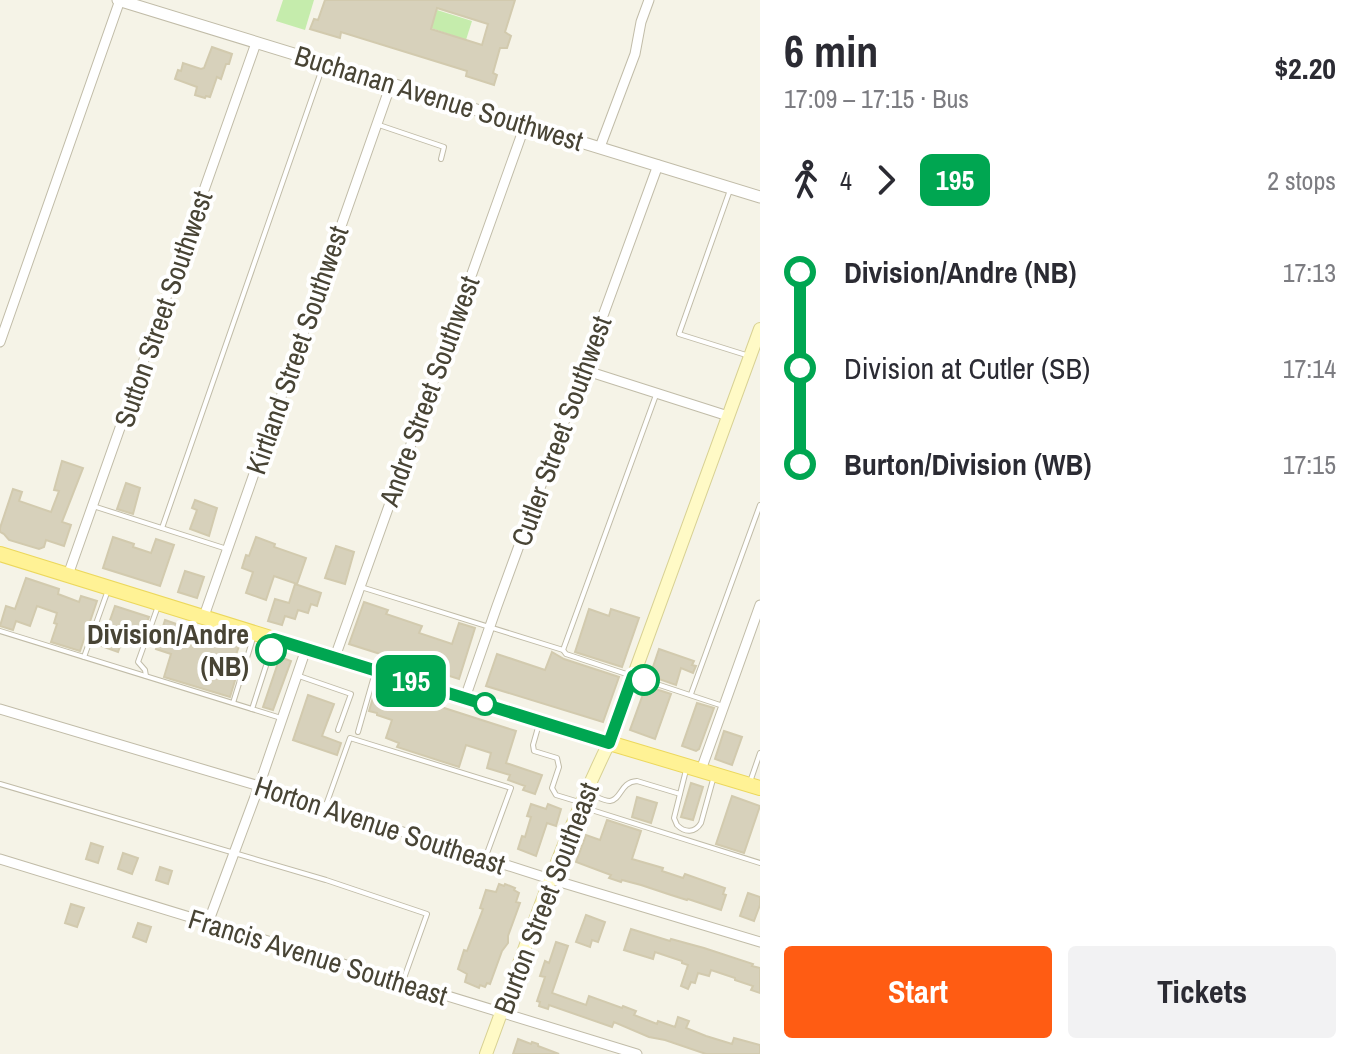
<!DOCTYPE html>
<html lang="en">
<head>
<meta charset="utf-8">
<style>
	body { margin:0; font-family:"Archivo Narrow",sans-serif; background:#f2f2f3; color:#2b2b33; height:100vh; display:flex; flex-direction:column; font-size:30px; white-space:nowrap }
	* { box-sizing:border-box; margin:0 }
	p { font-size:26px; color:#7c7c81 }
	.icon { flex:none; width:44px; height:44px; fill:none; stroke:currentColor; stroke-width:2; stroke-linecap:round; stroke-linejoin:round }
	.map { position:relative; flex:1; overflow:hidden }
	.panel { display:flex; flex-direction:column; background:#fff; width:600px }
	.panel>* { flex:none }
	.badge { padding:0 16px; border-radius:12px; font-size:28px; line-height:52px }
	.map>.badge { position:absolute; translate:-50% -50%; box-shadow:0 0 0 4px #fff }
	.legs { display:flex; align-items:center; gap:12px; height:88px; padding:0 24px; font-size:26px }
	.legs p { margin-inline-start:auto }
	.headline { display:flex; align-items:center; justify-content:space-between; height:136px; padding:0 24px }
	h1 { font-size:44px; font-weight:800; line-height:60px }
	.cta { display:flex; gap:16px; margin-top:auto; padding:16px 24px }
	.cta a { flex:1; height:92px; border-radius:8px; background:#ff5c13; color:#fff; font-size:32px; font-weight:800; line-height:92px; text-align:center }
	.cta a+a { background:#f2f2f3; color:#2b2b33 }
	ul { padding:0 24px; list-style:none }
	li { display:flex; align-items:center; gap:28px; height:96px; font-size:30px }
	li i { display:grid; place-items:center; width:12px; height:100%; margin:0 10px; background:currentColor }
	li i::after { content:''; width:20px; height:20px; margin:-10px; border:6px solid; border-radius:50%; background:#fff }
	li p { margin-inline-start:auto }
	li:first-child i { background:linear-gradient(#0000 50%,currentColor 0) }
	li:last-child i { background:linear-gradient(currentColor 50%,#0000 0) }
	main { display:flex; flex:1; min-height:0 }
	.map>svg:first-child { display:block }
</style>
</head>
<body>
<main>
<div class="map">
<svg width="760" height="1054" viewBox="0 0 760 1054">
	<rect width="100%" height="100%" fill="#f5f3e7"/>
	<g fill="#c5ecac">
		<polygon points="283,0 314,0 305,30 276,21"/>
		<polygon points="437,10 472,21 466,40 431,28"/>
	</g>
	<g fill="#d7d1bb" stroke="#d2caae" stroke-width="2" fill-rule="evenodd">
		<path d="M325 0H515L505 32 511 36 507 48H500L493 73 497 75 494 85 466 76 467 71 341 32 340 38 310 29 314 19 318 20ZM437 8 488 24 482 45 431 29Z"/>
		<polygon points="212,47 232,54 229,64 226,64 221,79 217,77 210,97 206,96 205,98 195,95 197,87 175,79 178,70 181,71 183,63 201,69 204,68"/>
		<polygon points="62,461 83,468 62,522 71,525 64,546 46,540 44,547 39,549 9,540 4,534 0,532 0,528 13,489 22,492 19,501 51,512 59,491 54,490"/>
		<polygon points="126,483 140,488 133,514 117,509"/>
		<polygon points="195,500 217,508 209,536 190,529 197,510 192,508"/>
		<polygon points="113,537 134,544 133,547 151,553 156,539 174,545 160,586 103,568"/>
		<polygon points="256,537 275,544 274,547 306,558 297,584 274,576 266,600 246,593 253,572 242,568 246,555 249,556"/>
		<polygon points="336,546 354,552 345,584 325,578"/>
		<polygon points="185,571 204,577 197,598 178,592"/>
		<polygon points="26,578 59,589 58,594 79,602 81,596 97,601 80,651 51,642 57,624 54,623 57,613 37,606 30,626 16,621 13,630 0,626 6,606 15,609"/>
		<polygon points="295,584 321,593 317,606 311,604 308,613 298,610 295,619 285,616 282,625 268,621 275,599 289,603"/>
		<polygon points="364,602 388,610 386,614 422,626 419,633 452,644 459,623 475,628 459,679 349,644"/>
		<polygon points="115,606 149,617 138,646 122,641 118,652 101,646"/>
		<polygon points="589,609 609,616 611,609 639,618 622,667 575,652"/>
		<polygon points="165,620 239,646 230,672 237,674 230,697 164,677 171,654 156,649"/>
		<polygon points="659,649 694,661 692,665 696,666 693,673 681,668 676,685 650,676"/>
		<polygon points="552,652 564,659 619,677 603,722 486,686 497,654 545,670"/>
		<polygon points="280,657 291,661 273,710 263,707"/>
		<polygon points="646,686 671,694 655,739 630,730"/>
		<polygon points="385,689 516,731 506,763 542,775 535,794 523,790 525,786 508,780 510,775 487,768 491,753 466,745 459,767 397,747 399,743 386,738 392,720 377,715 377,713 369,711 375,691 384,694"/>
		<polygon points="308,695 334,704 322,736 341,743 337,755 293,740"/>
		<polygon points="697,703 714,708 699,749 696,751 682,746"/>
		<polygon points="724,731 742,737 732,765 715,759"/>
		<polygon points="691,783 703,787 693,820 681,817"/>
		<polygon points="732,796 760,806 744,853 716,844"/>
		<polygon points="637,797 657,803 651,823 632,817"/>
		<polygon points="531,804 546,809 548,804 561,809 556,826 547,823 536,856 518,849 522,836 525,837 531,817 527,816"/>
		<polygon points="607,820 641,831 632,859 663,868 662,871 683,878 685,874 725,888 723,894 726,895 721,910 688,899 687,900 671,895 641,885 622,880 621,882 609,878 611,875 576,862 586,835 600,840"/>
		<polygon points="91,843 103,847 98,863 86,859"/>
		<polygon points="123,853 138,858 132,874 118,869"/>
		<polygon points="160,867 172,871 168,884 156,880"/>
		<polygon points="499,884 504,886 505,884 515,888 514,890 519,893 516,902 520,903 508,936 508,943 502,951 490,984 487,983 485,987 480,985 479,988 465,982 467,974 458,969 464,950 467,951 483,909 480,908 486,890 496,892"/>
		<polygon points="748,893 760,897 760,905 754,921 740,916"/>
		<polygon points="71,904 84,908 77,927 65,923"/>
		<polygon points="586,915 605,922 598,942 592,940 590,947 576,942"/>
		<polygon points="138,923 151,927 146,942 133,937"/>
		<polygon points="631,929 670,941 671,939 704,948 753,964 752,966 760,968 760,993 751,990 753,986 735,980 735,978 711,970 709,976 698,973 695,983 691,982 688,989 681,986 688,965 682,963 682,961 655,952 653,959 624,950"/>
		<polygon points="556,942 568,946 552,993 586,1005 589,996 622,1008 623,1006 636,1011 634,1015 657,1024 658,1021 675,1027 678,1017 689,1021 686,1028 706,1036 732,1044 734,1038 760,1045 760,1054 706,1054 665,1040 649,1037 614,1022 612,1027 549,1005 548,1009 539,1006 540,1002 537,1001 545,977 540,976 545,961 549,963"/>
		<polygon points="518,1039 531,1044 532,1042 538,1044 538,1046 559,1054 513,1054"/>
	</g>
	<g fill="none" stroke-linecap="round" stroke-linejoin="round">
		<g stroke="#c1bca8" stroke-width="6">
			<g id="service">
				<polyline points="379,125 444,147 441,159"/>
				<polyline points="730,190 679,334 746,355"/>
				<polyline points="93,506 227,549"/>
				<polyline points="162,528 323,66"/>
				<polyline points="361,587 563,650 566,654 723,706"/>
				<polyline points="0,631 281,718"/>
				<polyline points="563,650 656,395"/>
				<polyline points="84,657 108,590"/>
				<polyline points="146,676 145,670 138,662 158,606"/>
				<polyline points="299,676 351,694 338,730"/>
				<polyline points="691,694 760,505"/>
				<polyline points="233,703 254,635"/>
				<polyline points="252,709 274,641"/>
				<polyline points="539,724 533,745 534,751 557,758 559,767 552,788 556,795 579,802"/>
				<polyline points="358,732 374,676"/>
				<path d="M686 770 674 818 677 825C685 833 695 833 701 823L714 776"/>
				<polyline points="750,782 760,753"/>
				<polyline points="0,784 326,880 427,914 403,981"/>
				<path d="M590 794C595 796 604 801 610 801 622 799 620 782 637 781L680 794"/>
				<polyline points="326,805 350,738 511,788 486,856"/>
				<polyline points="582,807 760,863"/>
			</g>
		</g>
		<g stroke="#c1bca8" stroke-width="11">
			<g id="minor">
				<polyline points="600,147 635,54 641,22 649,0"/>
				<polyline points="0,342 120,0"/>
				<polyline points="584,370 728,416"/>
				<polyline points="68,575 256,43"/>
				<polyline points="204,616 391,84"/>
				<polyline points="335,657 525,125"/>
				<polyline points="465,698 497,606 658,165"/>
				<polyline points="0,709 259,786 550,879 760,942"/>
				<polyline points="701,770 760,605"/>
				<polyline points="0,859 637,1054"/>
				<polyline points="208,923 259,786 306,649"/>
			</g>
		</g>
		<g stroke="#c1bca8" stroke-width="13">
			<polyline id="tertiary" points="118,0 760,197"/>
		</g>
		<g stroke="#d8d193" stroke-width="14">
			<path id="secondary" d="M486 1054C525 949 560 843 609 743L760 329"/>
		</g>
		<g stroke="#ecd85d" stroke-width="16">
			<polyline id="primary" points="0,554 596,739 760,788"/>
		</g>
		<use href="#service" stroke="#fff" stroke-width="4"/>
		<use href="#minor" stroke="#fff" stroke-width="9"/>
		<use href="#tertiary" stroke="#fff" stroke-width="11"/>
		<use href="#secondary" stroke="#fffac6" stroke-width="12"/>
		<use href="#primary" stroke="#fff295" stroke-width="14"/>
	</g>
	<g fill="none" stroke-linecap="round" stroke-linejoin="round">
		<g stroke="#fff" stroke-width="18">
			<polyline id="line-1" points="271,650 274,639 609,743 633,676 644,680"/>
		</g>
		<use href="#line-1" stroke="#00a651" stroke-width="12"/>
	</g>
	<g fill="#fff" stroke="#00a651" stroke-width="4">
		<circle cx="271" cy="650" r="14"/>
		<circle cx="644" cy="680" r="14"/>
		<circle cx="485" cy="704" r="10"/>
	</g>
	<g text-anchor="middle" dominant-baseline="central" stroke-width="8" stroke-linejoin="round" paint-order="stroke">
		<g font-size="28" fill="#484435" stroke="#fff">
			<text transform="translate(439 98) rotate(17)">Buchanan Avenue Southwest</text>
			<text transform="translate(163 309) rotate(-71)">Sutton Street Southwest</text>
			<text transform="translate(297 350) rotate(-71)">Kirtland Street Southwest</text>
			<text transform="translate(429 391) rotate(-70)">Andre Street Southwest</text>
			<text transform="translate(561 431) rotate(-70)">Cutler Street Southwest</text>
			<text transform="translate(380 825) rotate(18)">Horton Avenue Southeast</text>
			<text transform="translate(546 898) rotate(-69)">Burton Street Southeast</text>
			<text transform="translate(318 957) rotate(17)">Francis Avenue Southeast</text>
		</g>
		<g font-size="28" font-weight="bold" fill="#484435" stroke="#fff" text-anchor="end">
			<text x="249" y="634">Division/Andre<tspan x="249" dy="32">(NB)</tspan></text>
		</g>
	</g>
</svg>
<b class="badge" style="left:411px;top:681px;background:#00a651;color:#fff">195</b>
</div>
<section class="panel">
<div class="headline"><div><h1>6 min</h1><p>17:09 – 17:15 · Bus</p></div><b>$2.20</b></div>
<div class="legs"><svg class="icon" aria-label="walk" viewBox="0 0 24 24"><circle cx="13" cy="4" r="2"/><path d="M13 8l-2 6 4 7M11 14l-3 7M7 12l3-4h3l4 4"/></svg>4<svg class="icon" aria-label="forward" viewBox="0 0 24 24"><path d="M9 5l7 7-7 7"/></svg><b class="badge" style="background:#00a651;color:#fff">195</b><p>2 stops</p></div>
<ul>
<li><i style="color:#00a651"></i><b>Division/Andre (NB)</b><p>17:13</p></li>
<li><i style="color:#00a651"></i><span>Division at Cutler (SB)</span><p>17:14</p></li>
<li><i style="color:#00a651"></i><b>Burton/Division (WB)</b><p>17:15</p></li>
</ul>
<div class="cta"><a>Start</a><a>Tickets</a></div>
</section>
</main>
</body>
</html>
